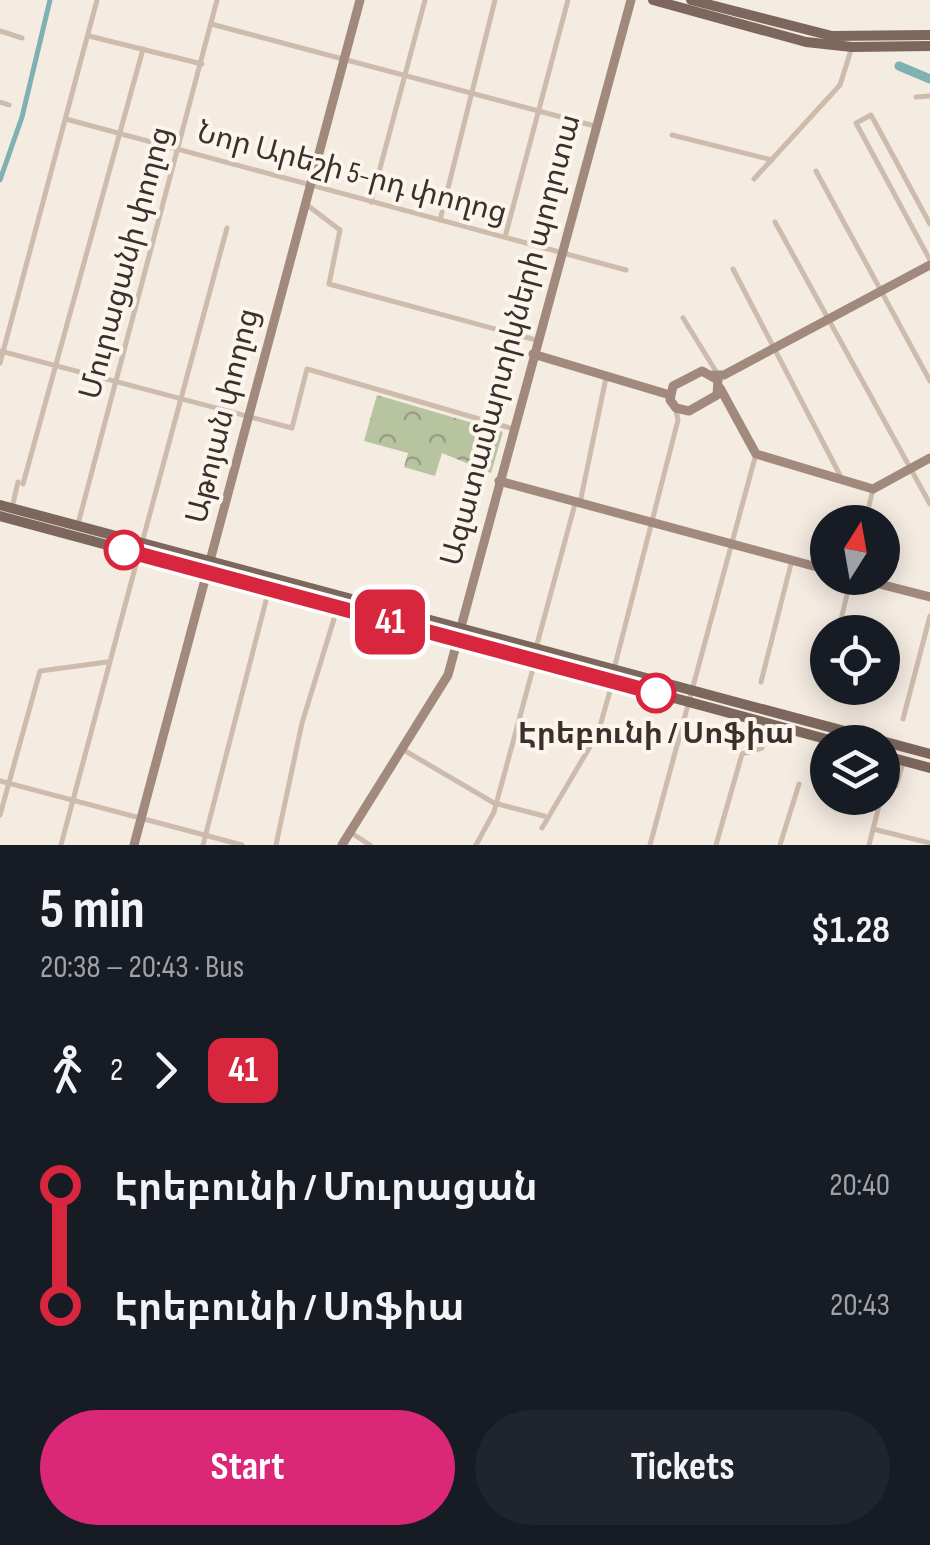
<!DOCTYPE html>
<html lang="en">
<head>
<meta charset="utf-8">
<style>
	body { margin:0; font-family:"Sofia Sans Condensed","Noto Sans Armenian",sans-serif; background:#20242c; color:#f1f3f6; height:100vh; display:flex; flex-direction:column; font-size:38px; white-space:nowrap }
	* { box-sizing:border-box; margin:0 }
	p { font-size:32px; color:#9ea1a6 }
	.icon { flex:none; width:55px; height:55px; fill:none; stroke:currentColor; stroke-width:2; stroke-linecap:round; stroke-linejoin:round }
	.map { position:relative; height:845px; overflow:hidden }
	.panel { display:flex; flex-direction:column; background:#171b24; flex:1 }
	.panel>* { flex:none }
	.badge { padding:0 20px; border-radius:15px; font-size:35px; line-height:65px }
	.needle { width:65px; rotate:11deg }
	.fabs { position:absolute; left:810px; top:505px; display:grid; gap:20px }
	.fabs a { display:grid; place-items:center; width:90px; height:90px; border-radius:50%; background:#171b24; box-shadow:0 5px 25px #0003; font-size:50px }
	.map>.badge { position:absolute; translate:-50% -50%; box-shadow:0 0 0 5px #fff }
	.legs { display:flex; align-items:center; gap:15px; height:110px; padding:0 40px; font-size:32px }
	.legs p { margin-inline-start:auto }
	.headline { display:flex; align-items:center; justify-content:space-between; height:170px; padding:0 40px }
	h1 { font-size:55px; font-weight:700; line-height:75px }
	.action { display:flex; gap:20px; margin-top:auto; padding:20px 40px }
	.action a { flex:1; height:115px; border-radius:60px; background:#db2777; color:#fff; font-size:40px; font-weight:700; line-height:115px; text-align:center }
	.action a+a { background:#20242c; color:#f1f3f6 }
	ul { padding:0 40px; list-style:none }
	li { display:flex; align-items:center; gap:35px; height:120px; font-size:38px }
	li i { display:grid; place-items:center; width:15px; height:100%; margin:0 12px; background:currentColor }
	li i::after { content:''; width:25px; height:25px; margin:-12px; border:8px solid; border-radius:50%; background:#171b24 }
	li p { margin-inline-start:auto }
	li:first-child i { background:linear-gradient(#0000 50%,currentColor 0) }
	li:last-child i { background:linear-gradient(currentColor 50%,#0000 0) }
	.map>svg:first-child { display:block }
</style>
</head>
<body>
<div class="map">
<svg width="930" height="845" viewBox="0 0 930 845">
	<defs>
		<pattern id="forest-crowns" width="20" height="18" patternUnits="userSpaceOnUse" patternTransform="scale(2.5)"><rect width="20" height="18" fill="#b8c4a0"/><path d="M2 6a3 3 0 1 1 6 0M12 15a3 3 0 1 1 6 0" fill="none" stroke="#97a083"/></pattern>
	</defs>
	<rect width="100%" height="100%" fill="#f4ebe1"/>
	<polygon fill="url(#forest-crowns)" points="377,395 503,432 491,473 442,453 435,476 404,467 408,453 364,441"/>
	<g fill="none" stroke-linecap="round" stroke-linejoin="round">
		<polyline stroke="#7fb0b2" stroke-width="5" points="0,180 22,117 50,0"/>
		<polyline stroke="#7fb0b2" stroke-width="9" points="899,66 930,79"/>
		<g stroke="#cdbbac" stroke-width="5">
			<polyline points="211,24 595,126"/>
			<polyline points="0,31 22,38"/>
			<polyline points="89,36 202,64"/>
			<polyline points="916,97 930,96"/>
			<polyline points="0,102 9,105"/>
			<polyline points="66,119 626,270"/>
			<polyline points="672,135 772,160"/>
			<polyline points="816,171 930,381"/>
			<polyline points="754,179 840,85 852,47"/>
			<polyline points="371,202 425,0"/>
			<polyline points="307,205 340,230 329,284 536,340"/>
			<polyline points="440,220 495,0"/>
			<polyline points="775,222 930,504"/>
			<polyline points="930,224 871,115 856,123 930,260"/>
			<polyline points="505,237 568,0"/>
			<polyline points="733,269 842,479"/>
			<polyline points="683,318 717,373"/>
			<polyline points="0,351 292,428 307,369 514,429"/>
			<polyline points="0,363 97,0"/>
			<polyline points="23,484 143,49"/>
			<polyline points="12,508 18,482"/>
			<polyline points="865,522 873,489"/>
			<polyline points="78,524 217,0"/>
			<polyline points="142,543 227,228"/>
			<polyline points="838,632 851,578"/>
			<polyline points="536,648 575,504 580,503 606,378"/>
			<polyline points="614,669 678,420 676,410"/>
			<polyline points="761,682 792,560"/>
			<polyline points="826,685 828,678"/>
			<polyline points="903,719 930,616"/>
			<polyline points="402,749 494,803 544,816"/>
			<polyline points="0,781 242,845"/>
			<polyline points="882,790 883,786 896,786 903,763"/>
			<polyline points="0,815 40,671 107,662"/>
			<polyline points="542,828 598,733 612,684"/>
			<polyline points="873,829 930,843"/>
			<polyline points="350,832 370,845"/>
			<polyline points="61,845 139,553"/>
			<polyline points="203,845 269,589"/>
			<polyline points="276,845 302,723 338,606"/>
			<polyline points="476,845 494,812 535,661"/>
			<polyline points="650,845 756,454"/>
			<polyline points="716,845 742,754 762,748 770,724"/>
			<polyline points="780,845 799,784"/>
			<polyline points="869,845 881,798"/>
		</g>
		<g stroke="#a18a7d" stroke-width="9">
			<polyline points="533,354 670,395"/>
			<polygon points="702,371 718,380 717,395 689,411 676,408 670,400 673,386"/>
			<polyline points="713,375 724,375 930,265"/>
			<polyline points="720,388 756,454 873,489 930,458"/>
			<polyline points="499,481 828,570"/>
			<polyline points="856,578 930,597"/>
			<polyline points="134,845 360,0"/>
			<polyline points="342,845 448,675 631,0"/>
		</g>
		<g stroke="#7d675c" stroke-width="10">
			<polyline points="653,0 806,42 852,47 930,46"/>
			<polyline points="691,0 832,36 930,35"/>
			<polyline points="0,505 930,754"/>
			<polyline points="0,516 837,742"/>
			<polyline points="882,755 930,768"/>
		</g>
	</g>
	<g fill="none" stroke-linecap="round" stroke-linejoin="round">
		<g stroke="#fff" stroke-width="22">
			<polyline id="line-1" points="124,550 656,693"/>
		</g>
		<use href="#line-1" stroke="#d7263d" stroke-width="15"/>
	</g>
	<g fill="#fff" stroke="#d7263d" stroke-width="5">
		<circle cx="124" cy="550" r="18"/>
		<circle cx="656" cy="693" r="18"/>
	</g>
	<g text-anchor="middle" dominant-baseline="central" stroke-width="8" stroke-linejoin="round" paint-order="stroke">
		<g font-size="30" fill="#3b302b" stroke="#fbf5ee">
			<text transform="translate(352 173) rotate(15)">Նոր Արեշի 5-րդ փողոց</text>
			<text transform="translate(126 263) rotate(-75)">Մուրացանի փողոց</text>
			<text transform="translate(511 340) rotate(-75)">Ազատամարտիկների պողոտա</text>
			<text transform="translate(223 416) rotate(-76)">Աթոյան փողոց</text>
		</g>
		<g font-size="30" font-weight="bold" fill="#3b302b" stroke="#fbf5ee">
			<text x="656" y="734">Էրեբունի / Սոֆիա</text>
		</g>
	</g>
</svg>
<div class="fabs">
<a><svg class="needle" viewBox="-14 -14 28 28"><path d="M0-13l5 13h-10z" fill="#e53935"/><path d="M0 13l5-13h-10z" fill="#9ea1a6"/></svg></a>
<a><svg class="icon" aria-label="locate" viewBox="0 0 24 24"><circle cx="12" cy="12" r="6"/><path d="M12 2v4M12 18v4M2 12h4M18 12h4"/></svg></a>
<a><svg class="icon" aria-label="layers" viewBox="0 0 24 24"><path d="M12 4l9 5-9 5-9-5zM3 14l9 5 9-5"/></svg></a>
</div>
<b class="badge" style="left:390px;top:622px;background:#d7263d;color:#fff">41</b>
</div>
<section class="panel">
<div class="headline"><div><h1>5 min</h1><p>20:38 – 20:43 · Bus</p></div><b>$1.28</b></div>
<div class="legs"><svg class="icon" aria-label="walk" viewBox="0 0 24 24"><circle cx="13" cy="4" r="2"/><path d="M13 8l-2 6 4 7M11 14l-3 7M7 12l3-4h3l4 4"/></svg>2<svg class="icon" aria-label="forward" viewBox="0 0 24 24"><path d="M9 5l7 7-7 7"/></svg><b class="badge" style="background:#d7263d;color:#fff">41</b></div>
<ul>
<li><i style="color:#d7263d"></i><b>Էրեբունի / Մուրացան</b><p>20:40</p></li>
<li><i style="color:#d7263d"></i><b>Էրեբունի / Սոֆիա</b><p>20:43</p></li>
</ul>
<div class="action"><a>Start</a><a>Tickets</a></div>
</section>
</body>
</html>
